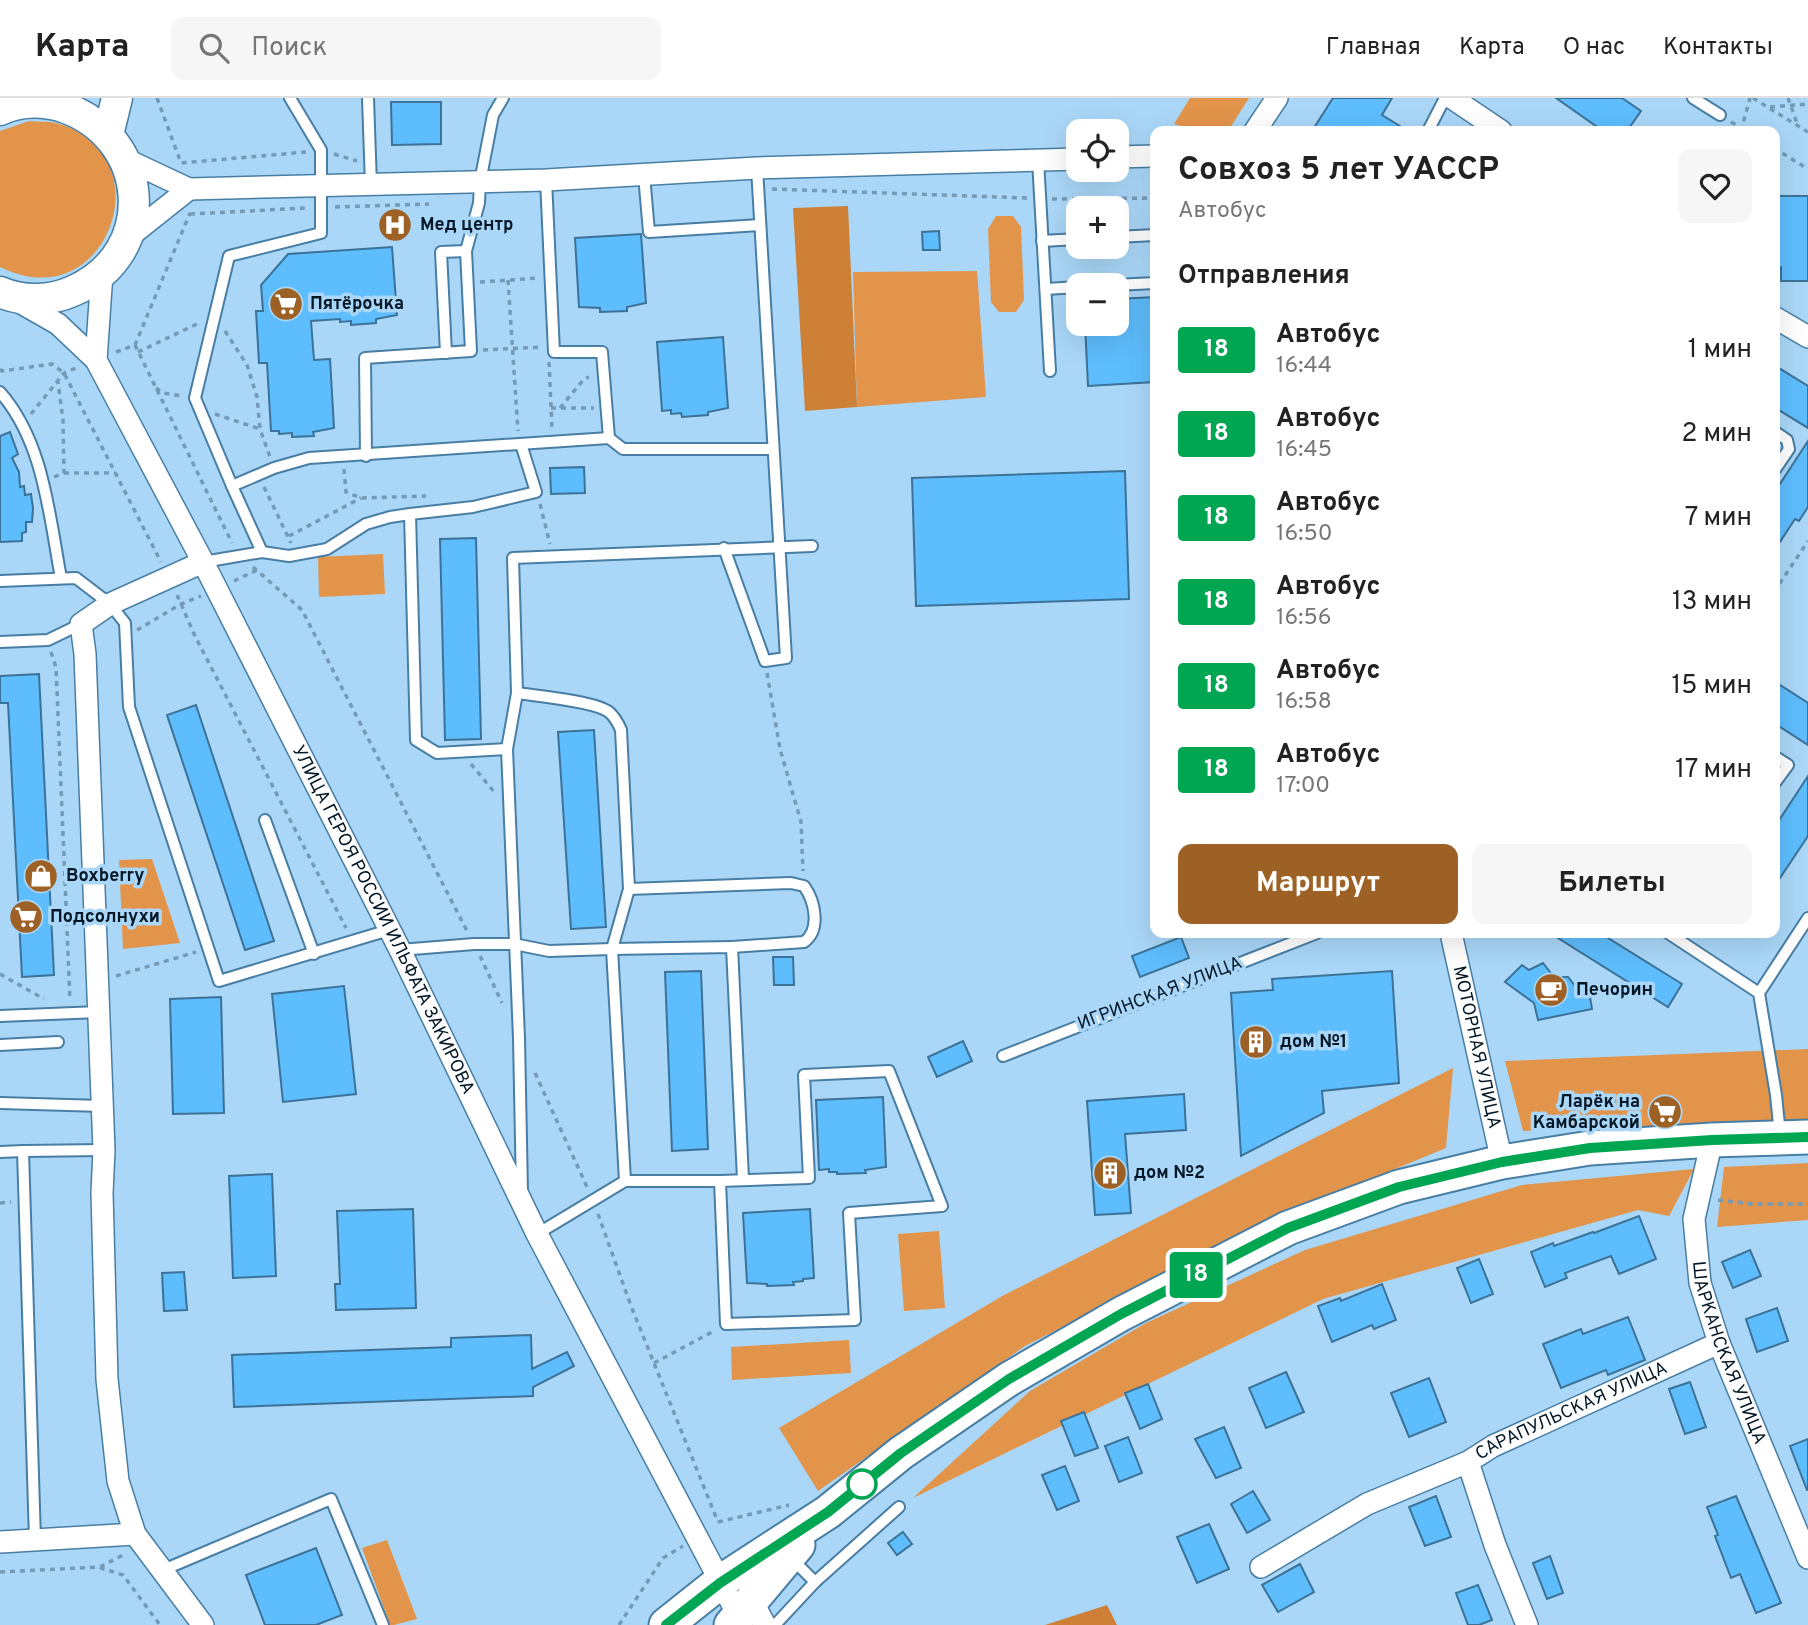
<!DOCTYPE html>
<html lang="ru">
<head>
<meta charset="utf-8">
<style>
	body { margin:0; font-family:Overpass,sans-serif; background:#f6f6f6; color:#222; height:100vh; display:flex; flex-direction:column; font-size:26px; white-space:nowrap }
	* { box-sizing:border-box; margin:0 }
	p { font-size:23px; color:#767676 }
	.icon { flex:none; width:38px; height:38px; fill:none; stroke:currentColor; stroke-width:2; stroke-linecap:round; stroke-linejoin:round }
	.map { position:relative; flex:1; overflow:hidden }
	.details { position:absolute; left:1150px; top:28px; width:630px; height:812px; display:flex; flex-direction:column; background:#fff; border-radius:14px; box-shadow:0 7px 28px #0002 }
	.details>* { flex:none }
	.badge { padding:0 14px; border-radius:5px; font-size:24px; line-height:46px }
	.fabs { position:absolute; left:1066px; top:21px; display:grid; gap:14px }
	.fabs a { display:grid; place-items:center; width:63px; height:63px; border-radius:14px; background:#fff; box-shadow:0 7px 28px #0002; font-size:35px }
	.map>.badge { position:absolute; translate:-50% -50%; box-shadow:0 0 0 4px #fff }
	h2 { padding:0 28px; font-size:26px; line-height:63px }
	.round { display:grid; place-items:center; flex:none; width:74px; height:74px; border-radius:14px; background:#f6f6f6 }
	.overview { display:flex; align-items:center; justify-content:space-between; height:119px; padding:0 28px }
	h1 { font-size:33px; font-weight:700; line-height:52px }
	.action { display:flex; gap:14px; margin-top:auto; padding:14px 28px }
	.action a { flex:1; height:80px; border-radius:14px; background:#9e6125; color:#fff; font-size:28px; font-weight:700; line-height:80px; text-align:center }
	.action a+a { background:#f6f6f6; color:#222 }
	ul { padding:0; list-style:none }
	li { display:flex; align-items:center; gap:21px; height:84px; padding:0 28px }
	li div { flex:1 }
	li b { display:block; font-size:26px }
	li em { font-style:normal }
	li .badge { min-width:77px; font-weight:700; text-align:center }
	header { display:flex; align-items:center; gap:42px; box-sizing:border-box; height:98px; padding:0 35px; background:#fff; border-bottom:2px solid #e0e0e0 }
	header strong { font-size:33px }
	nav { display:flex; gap:38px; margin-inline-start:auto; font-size:24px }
	.search { width:490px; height:63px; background:#f6f6f6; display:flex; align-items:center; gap:18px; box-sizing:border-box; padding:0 24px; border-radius:14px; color:#767676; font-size:26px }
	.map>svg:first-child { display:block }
</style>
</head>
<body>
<header>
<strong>Карта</strong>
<div class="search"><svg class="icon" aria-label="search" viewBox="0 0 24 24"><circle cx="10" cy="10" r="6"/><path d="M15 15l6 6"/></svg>Поиск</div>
<nav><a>Главная</a><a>Карта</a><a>О нас</a><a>Контакты</a></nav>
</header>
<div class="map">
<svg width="1808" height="1527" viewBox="0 0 1808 1527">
	<rect width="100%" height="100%" fill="#aad7f8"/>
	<g fill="#e2944b">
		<polygon points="1190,0 1249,0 1228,33 1198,33 1174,26"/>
		<path d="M29 23C38 24 48 23 56 25 167 55 108 223 0 169V33Z"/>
		<polygon points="996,118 1013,118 1021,129 1024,202 1016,214 999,214 991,204 988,131"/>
		<polygon points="977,173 986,299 857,309 853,174"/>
		<polygon points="383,456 385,496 319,499 318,459"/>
		<polygon points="152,761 180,845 123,851 119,762"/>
		<polygon points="1808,951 1808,1022 1523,1033 1505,963"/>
		<polygon points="1453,970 1446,1050 1282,1118 1025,1248 818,1393 779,1330 1004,1197"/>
		<polygon points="1808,1065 1808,1122 1717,1129 1724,1069"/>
		<polygon points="1694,1071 1669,1118 1638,1112 1323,1201 913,1400 1030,1293 1146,1225 1305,1152 1522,1087"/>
		<polygon points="939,1133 945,1210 904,1213 898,1136"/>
		<polygon points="849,1242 851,1275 732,1282 731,1249"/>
		<polygon points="387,1442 417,1521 394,1527 390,1527 362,1450"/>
	</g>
	<g fill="#cd8036">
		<polygon points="848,108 857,309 805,313 793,110"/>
		<polygon points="1107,1507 1117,1527 1045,1527"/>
	</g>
	<g fill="#5ebdfd" stroke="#3c7297" stroke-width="2">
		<polygon points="1333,0 1392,0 1382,17 1408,33 1312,33"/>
		<polygon points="1556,0 1622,0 1641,13 1627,33 1603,33"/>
		<polygon points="391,4 441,4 441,46 392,47"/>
		<polygon points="1778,98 1808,98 1808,183 1781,183 1781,169 1774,169 1774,115 1778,115"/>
		<polygon points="939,133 940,152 923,152 922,134"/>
		<polygon points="641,136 646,205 627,209 627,213 600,214 600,210 579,209 575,140"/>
		<polygon points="392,149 397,217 376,221 376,225 351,227 351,223 340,224 340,221 311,223 314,262 330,261 334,330 313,334 314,338 292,339 292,335 279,336 279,333 271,333 267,265 259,265 256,213 263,213 261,187 288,156"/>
		<polygon points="1155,199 1155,284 1088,288 1085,226 1116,226 1116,201"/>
		<polygon points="723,239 728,310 708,314 708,317 682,319 681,315 671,316 671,312 662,313 657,244"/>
		<polygon points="1774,267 1808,288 1808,330 1774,309"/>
		<polygon points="10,334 18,356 12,360 19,374 20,389 24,388 25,397 31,396 33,410 32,424 26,424 26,434 22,435 22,443 0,444 0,338"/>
		<polygon points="1808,343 1808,409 1799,423 1795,421 1774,453 1774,395"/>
		<polygon points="584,369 585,395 551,396 550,370"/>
		<polygon points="1125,373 1129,501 916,508 912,380"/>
		<polygon points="476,440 481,641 445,642 440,441"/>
		<polygon points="39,576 54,877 22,879 8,605 0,605 0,578"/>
		<polygon points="1774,583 1808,605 1808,647 1774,625"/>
		<polygon points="196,607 274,843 245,852 167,617"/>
		<polygon points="594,632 606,829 571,831 558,634"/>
		<polygon points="1808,678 1808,738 1774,789 1774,730"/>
		<polygon points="1550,835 1600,835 1682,886 1668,909"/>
		<polygon points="1181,839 1189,860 1140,879 1132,858"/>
		<polygon points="773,859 793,859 794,887 774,887"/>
		<polygon points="1543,865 1554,879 1568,879 1576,889 1588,887 1592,911 1538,922 1534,905 1505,884 1522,867 1529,872"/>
		<polygon points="701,873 708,1051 672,1053 665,874"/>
		<polygon points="1392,873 1399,985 1322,993 1324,1015 1241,1058 1231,895 1273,892 1272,881"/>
		<polygon points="344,888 356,996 283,1004 272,896"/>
		<polygon points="221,899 224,1015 173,1016 170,901"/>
		<polygon points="963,943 972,963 937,979 928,959"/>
		<polygon points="1184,996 1186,1032 1125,1036 1131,1115 1095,1117 1087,1003"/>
		<polygon points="883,999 886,1069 865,1072 866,1075 837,1076 837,1074 829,1074 829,1071 819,1072 816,1002"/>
		<polygon points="272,1076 276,1178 233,1180 229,1078"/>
		<polygon points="413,1111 416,1210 336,1212 335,1186 340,1186 337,1113"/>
		<polygon points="810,1111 814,1180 803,1181 803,1183 793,1184 794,1187 767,1188 767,1186 747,1185 743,1115"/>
		<polygon points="1639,1118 1656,1161 1619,1176 1611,1158 1565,1175 1567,1180 1545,1189 1531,1154 1553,1145 1554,1148 1593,1134 1594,1135"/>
		<polygon points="1750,1152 1761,1178 1733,1190 1722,1164"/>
		<polygon points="1479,1161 1493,1196 1471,1205 1457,1170"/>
		<polygon points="184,1174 187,1212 164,1213 162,1175"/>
		<polygon points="1382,1186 1396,1222 1374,1231 1372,1227 1332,1244 1318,1208 1340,1200 1341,1203"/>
		<polygon points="1777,1210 1788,1243 1757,1254 1746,1221"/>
		<polygon points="1628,1219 1645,1262 1608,1277 1606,1272 1561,1290 1543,1246 1581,1231 1583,1236"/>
		<polygon points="531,1237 532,1271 567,1254 574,1268 533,1289 533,1298 234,1309 232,1257 451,1249 451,1240"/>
		<polygon points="1286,1274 1304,1314 1266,1330 1249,1290"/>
		<polygon points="1429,1280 1446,1324 1409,1339 1391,1295"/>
		<polygon points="1690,1284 1706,1329 1685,1336 1669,1291"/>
		<polygon points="1148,1286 1162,1321 1140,1331 1125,1295"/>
		<polygon points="1084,1314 1098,1350 1075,1358 1061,1323"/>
		<polygon points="1224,1329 1241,1370 1216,1380 1195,1341"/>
		<polygon points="1128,1339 1142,1375 1119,1384 1105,1348"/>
		<polygon points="1808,1341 1808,1392 1807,1392 1790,1348"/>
		<polygon points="1065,1368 1079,1403 1057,1412 1042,1377"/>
		<polygon points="1253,1393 1270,1422 1247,1435 1231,1406"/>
		<polygon points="1436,1398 1451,1439 1425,1448 1409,1409"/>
		<polygon points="1736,1398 1781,1505 1756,1515 1740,1476 1731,1480 1715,1438 1718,1437 1707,1409"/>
		<polygon points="1209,1426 1229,1471 1197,1485 1177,1439"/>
		<polygon points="903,1434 912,1446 897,1457 888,1445"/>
		<polygon points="316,1450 342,1517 316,1527 265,1527 246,1477"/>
		<polygon points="1550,1458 1563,1495 1547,1501 1533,1465"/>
		<polygon points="1300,1466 1314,1494 1278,1514 1262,1487"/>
		<polygon points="1478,1487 1492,1522 1479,1527 1468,1527 1456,1495"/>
	</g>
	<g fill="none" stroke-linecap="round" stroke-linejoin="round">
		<g stroke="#487ea4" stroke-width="14">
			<g id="service">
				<polyline points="368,0 371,87"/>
				<polyline points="1693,0 1720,17"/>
				<polyline points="1428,33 1445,0"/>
				<polyline points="1038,62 1050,273"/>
				<polyline points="644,77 649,134 760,127"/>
				<polyline points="546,82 554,254 602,254 609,340"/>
				<polyline points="1116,139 1155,137"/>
				<polyline points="1042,143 1078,141"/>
				<polyline points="1115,187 1155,185"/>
				<polyline points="1046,191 1078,189"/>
				<polyline points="446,255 441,154 466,153"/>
				<path d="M0 294C44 344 49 417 61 480"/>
				<polyline points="1774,333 1787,342 1789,351 1774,373"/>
				<polyline points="366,358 365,260 471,253 466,153 479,105 480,84 493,17 503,0"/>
				<polyline points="232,388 195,300 229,158 321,135 321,52 290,0"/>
				<polyline points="410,416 473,409 536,394 521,346"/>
				<polyline points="724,450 765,563 786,560 757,70"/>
				<polyline points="262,454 289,458 327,451 366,426 390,419 410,416 416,642 437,655 507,651"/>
				<polyline points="203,464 262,454 232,388 274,370 309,360 609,340 623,351 772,351"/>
				<polyline points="0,483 76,480 110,506 125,525 129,609 219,883 389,832"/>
				<polyline points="0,544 48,542 81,526"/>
				<path d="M517 595C537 598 595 603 609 614 615 619 618 625 621 632L629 791 612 851 732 849 743 1081"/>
				<polyline points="1774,658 1788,667 1774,686"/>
				<polyline points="265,722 314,856"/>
				<path d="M629 791 791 785 804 788C815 803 821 832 804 844L732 849"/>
				<polyline points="1668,835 1759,895 1776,997 1780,1037"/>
				<polyline points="400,852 474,846 514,846 549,853 612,851 625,1083"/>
				<polyline points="1759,895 1808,820"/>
				<polyline points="0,918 99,914"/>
				<polyline points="0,947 58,944"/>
				<polyline points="1003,958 1317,835"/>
				<polyline points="0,1005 102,1008"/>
				<polyline points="0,1054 23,1053"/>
				<polyline points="522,1095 519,940 507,651 517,595 513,460 812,448"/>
				<polyline points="537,1136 625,1083 720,1083 809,1080 804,977 889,973 942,1108 849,1115 855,1222 726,1226 720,1083"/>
				<polyline points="35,1442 23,1053 104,1052"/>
				<polyline points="791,1460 815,1484"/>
				<polyline points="163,1472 331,1401 383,1527"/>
				<polyline points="775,1527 815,1484 899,1409"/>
			</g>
		</g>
		<g stroke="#487ea4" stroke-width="24">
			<g id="minor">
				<polyline points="1452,0 1501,33"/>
				<polyline points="1255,33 1277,0"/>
				<polyline points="1116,59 1155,58"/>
				<polyline points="125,61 189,91 546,82 757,70 1078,61"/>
				<polyline points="126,141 189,91"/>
				<path id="s1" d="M16 202 58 226 96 262 203 464 400 852 537 1136 738 1517"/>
				<polyline points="1774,219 1808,239"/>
				<polyline points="96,262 102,175"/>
				<polyline points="203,464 110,506 81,526 85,556 104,1052 102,1095 107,1281 118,1383 135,1436 203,1527"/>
				<path id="s2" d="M1451 835 1502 1064"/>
				<path id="s3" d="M1712 1042 1694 1121 1700 1185 1719 1245 1808 1460"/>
				<polyline points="0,1444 135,1436"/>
				<polyline points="1261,1469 1367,1406 1468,1364"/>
				<polyline points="751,1501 765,1527"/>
				<path id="s4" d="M1527 1527 1495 1447 1468 1364 1493 1348 1719 1245"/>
			</g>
		</g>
		<g stroke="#487ea4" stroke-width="33">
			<g id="secondary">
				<path d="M0 12C20 3 43 3 63 9 151 39 160 155 73 193 51 203 23 204 0 194"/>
				<polyline points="108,37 117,0"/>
			</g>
		</g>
		<g stroke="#487ea4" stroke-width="37">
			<g id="primary">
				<polyline points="666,1527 720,1484 828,1414 901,1355 1009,1281 1121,1216 1288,1130 1399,1089 1502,1064 1590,1050 1712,1042 1808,1039"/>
				<polyline points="731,1527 798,1447"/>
			</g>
		</g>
		<g stroke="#759ab6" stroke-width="3.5" stroke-dasharray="5 5" stroke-linecap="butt">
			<polyline points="157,0 181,65 306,54"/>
			<polyline points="1753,0 1808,34"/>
			<polyline points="1788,0 1798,28"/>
			<polyline points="1770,9 1808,6"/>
			<polyline points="1731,24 1747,33"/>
			<polyline points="1741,33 1750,0"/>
			<polyline points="1774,50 1808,71"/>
			<polyline points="334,56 357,63"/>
			<polyline points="772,91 1027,100"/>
			<polyline points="1052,101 1155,100"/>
			<polyline points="335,109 429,106"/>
			<polyline points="190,116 306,110"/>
			<polyline points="508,182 518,333"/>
			<polyline points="480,184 539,180"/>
			<polyline points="225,233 247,267 257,299 260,331 270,359"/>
			<polyline points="135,247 232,445"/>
			<polyline points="483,252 542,249"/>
			<polyline points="116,254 135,247 190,115"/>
			<polyline points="138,254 199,225"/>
			<polyline points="549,264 552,330"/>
			<polyline points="0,271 2,273 52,266 64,275 161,464"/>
			<polyline points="156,290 163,295 182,298"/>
			<polyline points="551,310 594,310"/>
			<polyline points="560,310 584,281 589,279"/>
			<polyline points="31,316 64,275 76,270"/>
			<polyline points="215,316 260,331"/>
			<polyline points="344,371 346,394 361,400 426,398"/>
			<polyline points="64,375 115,375"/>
			<polyline points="54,379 64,375 63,322 58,284"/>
			<polyline points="264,389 291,445"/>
			<polyline points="540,406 550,446"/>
			<polyline points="289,438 361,400"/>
			<polyline points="253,469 302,512 467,833"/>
			<polyline points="234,483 257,472"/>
			<polyline points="1774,494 1808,443"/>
			<polyline points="177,497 195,538 346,830"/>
			<polyline points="137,532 181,506 201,498"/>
			<polyline points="51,554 56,569 70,903"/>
			<polyline points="767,575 780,651 801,724 803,773"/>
			<polyline points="471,666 495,695"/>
			<polyline points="480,858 502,905"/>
			<polyline points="0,876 44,901"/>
			<polyline points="116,878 196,854"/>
			<polyline points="535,975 587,1089"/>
			<polyline points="1718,1102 1752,1106 1808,1106"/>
			<polyline points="0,1105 11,1104"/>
			<polyline points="598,1116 631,1208 718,1424"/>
			<polyline points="654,1265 714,1233"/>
			<polyline points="718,1424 789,1407"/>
			<polyline points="100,1469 125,1456"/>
			<polyline points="0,1474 98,1469 123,1477 160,1527"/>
			<polyline points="619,1527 663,1460 683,1448"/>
		</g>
		<use href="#service" stroke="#fff" stroke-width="10"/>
		<use href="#minor" stroke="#fff" stroke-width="21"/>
		<use href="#secondary" stroke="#fff" stroke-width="30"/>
		<use href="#primary" stroke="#fff" stroke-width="33"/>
	</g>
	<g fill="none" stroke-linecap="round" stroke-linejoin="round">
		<g stroke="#fff" stroke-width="16">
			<polyline id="line" points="666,1527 720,1485 828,1414 901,1355 1009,1281 1121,1216 1288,1130 1399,1089 1502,1064 1590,1050 1712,1042 1808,1039"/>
		</g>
		<use href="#line" stroke="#00a651" stroke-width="10"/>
	</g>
	<defs>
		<g id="hospital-disc" transform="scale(1.75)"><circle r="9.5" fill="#9e6125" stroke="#aad7f8"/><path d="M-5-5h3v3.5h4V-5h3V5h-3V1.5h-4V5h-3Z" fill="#fff"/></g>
		<g id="supermarket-disc" transform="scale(1.75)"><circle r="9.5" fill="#9e6125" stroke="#aad7f8"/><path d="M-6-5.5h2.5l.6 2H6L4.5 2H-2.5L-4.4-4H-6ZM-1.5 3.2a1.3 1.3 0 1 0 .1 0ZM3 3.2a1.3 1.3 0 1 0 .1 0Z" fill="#fff"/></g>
		<g id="shop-disc" transform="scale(1.75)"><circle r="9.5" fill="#9e6125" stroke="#aad7f8"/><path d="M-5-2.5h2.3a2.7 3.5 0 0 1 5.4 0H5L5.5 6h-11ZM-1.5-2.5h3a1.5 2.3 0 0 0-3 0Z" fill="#fff"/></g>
		<g id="cafe-disc" transform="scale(1.75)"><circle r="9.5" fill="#9e6125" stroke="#aad7f8"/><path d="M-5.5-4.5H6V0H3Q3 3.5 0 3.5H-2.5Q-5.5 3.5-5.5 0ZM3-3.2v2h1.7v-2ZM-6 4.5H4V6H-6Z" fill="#fff"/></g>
		<g id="building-disc" transform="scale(1.75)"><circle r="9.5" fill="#9e6125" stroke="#aad7f8"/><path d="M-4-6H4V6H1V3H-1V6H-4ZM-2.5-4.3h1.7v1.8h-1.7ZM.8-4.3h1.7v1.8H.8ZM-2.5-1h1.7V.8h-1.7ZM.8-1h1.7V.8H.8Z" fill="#fff"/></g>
	</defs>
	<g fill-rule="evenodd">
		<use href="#hospital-disc" x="395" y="127"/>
		<use href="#supermarket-disc" x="286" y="206"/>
		<use href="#shop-disc" x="41" y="778"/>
		<use href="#supermarket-disc" x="26" y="819"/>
		<use href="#cafe-disc" x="1551" y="892"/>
		<use href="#building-disc" x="1256" y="944"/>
		<use href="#supermarket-disc" x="1665" y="1014"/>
		<use href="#building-disc" x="1110" y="1075"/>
	</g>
	<circle fill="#fff" stroke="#00a651" stroke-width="3.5" cx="862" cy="1386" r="14"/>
	<g text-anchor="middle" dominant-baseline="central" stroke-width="7" stroke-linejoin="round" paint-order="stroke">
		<g font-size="18" font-weight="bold" fill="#021625" stroke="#aad7f8" text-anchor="start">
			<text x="420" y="127">Мед центр</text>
			<text x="310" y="206">Пятёрочка</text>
			<text x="66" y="778">Boxberry</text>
			<text x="50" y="819">Подсолнухи</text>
			<text x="1576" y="892">Печорин</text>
			<text x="1280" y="944">дом №1</text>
			<text x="1640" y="1004" text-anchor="end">Ларёк на<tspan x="1640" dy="21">Камбарской</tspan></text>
			<text x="1134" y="1075">дом №2</text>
		</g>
		<g font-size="18" fill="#021625" stroke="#aad7f8">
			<text stroke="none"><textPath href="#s1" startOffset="730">УЛИЦА ГЕРОЯ РОССИИ ИЛЬФАТА ЗАКИРОВА</textPath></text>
			<text transform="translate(1160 896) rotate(-21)">ИГРИНСКАЯ УЛИЦА</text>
			<text stroke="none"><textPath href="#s2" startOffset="117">МОТОРНАЯ УЛИЦА</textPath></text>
			<text stroke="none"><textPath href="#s3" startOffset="220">ШАРКАНСКАЯ УЛИЦА</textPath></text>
			<text stroke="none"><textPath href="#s4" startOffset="289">САРАПУЛЬСКАЯ УЛИЦА</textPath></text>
		</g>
	</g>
</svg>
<div class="fabs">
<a><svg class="icon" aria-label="locate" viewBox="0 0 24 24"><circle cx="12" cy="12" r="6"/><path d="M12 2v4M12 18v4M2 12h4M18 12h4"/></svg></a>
<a>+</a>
<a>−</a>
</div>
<b class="badge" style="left:1196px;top:1177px;background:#00a651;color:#fff">18</b>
<section class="details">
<div class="overview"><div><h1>Совхоз 5 лет УАССР</h1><p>Автобус</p></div><a class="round"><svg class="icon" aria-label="heart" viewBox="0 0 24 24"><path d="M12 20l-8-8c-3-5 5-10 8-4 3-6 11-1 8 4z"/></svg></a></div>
<h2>Отправления</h2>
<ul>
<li><span class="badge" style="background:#00a651;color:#fff">18</span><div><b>Автобус</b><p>16:44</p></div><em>1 мин</em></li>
<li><span class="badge" style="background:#00a651;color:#fff">18</span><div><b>Автобус</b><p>16:45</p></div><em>2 мин</em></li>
<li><span class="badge" style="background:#00a651;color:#fff">18</span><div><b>Автобус</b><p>16:50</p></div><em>7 мин</em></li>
<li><span class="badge" style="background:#00a651;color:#fff">18</span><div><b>Автобус</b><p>16:56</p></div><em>13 мин</em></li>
<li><span class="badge" style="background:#00a651;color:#fff">18</span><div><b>Автобус</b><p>16:58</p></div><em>15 мин</em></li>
<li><span class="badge" style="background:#00a651;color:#fff">18</span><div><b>Автобус</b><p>17:00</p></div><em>17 мин</em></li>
</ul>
<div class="action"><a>Маршрут</a><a>Билеты</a></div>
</section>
</div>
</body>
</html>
